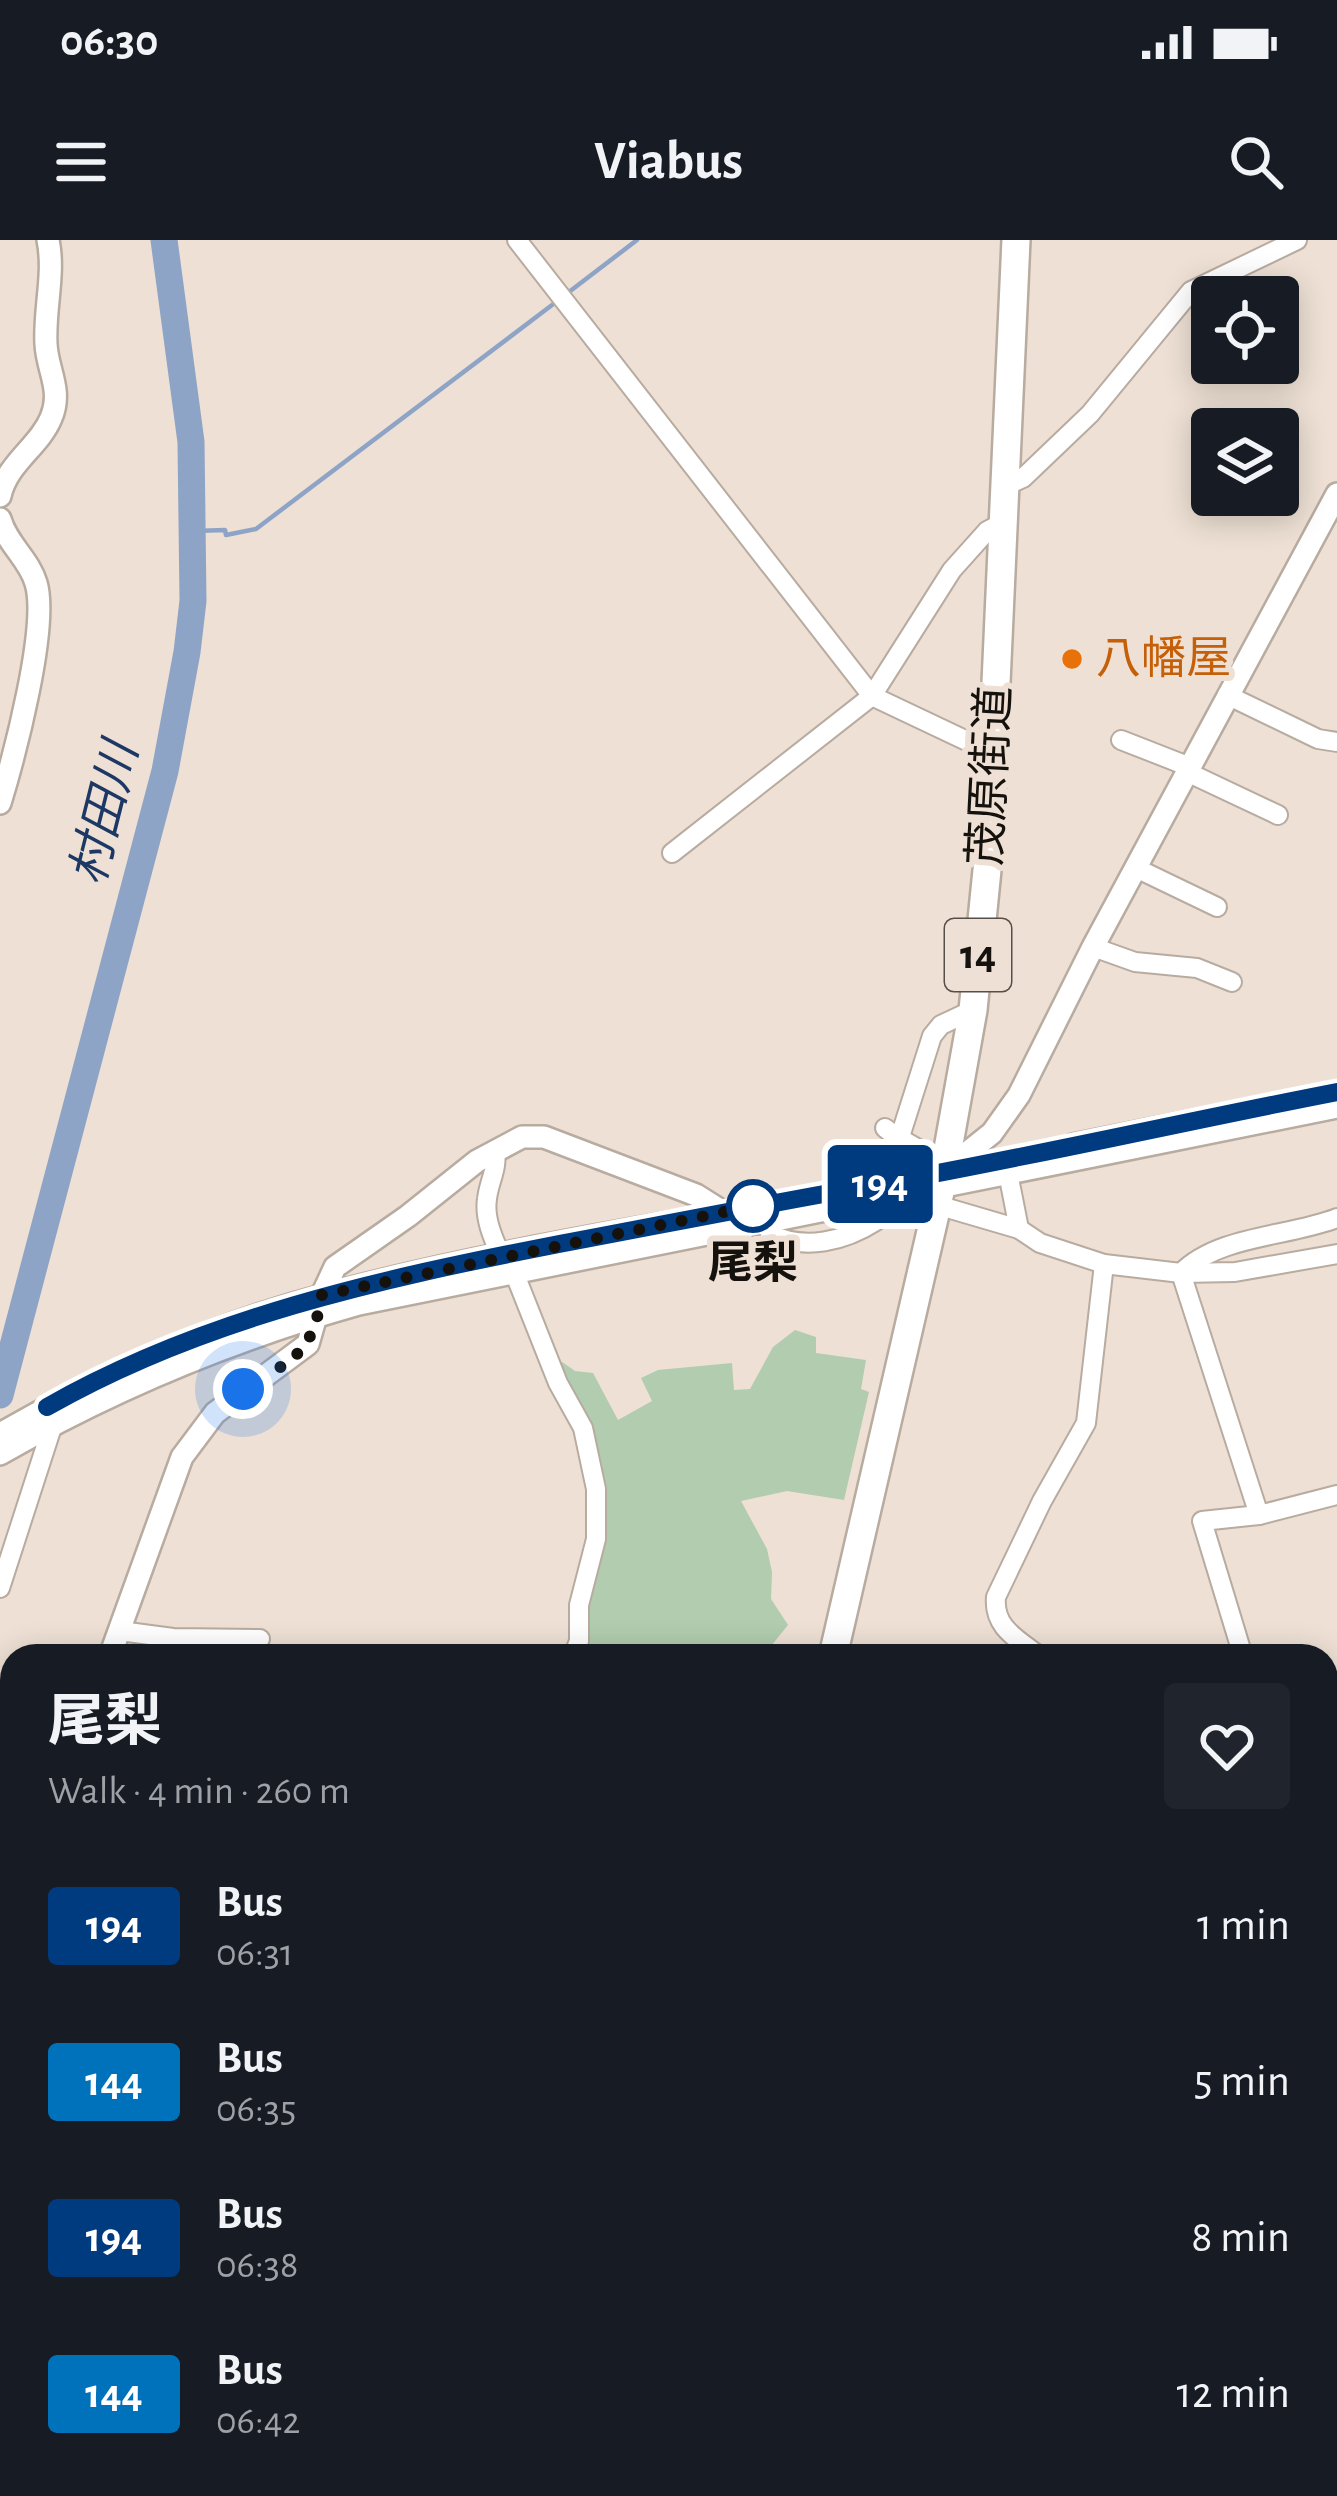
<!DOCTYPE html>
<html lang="en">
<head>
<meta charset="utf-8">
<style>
	body { margin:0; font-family:"Alegreya Sans","Noto Sans JP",sans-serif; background:#20242c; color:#f1f3f6; height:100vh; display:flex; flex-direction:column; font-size:45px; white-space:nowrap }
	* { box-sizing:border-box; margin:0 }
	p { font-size:39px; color:#9ea1a6 }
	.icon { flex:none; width:66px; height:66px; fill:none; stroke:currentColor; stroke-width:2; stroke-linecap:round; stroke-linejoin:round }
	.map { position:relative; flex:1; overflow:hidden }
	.side { position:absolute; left:0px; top:1404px; width:1338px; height:852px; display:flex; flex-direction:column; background:#171b24; border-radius:36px 36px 0 0; box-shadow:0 6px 30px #0003 }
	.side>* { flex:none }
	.badge { padding:0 24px; border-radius:9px; font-size:42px; line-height:78px }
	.fabs { position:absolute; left:1191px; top:36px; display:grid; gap:24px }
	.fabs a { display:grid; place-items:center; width:108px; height:108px; border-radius:12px; background:#171b24; box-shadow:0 6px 30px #0003; font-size:60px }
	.you { position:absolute; width:60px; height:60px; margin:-30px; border:9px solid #fff; border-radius:50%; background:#1a73e8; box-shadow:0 0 0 18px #1a73e833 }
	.map>.badge { position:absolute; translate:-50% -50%; box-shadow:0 0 0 6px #fff }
	.round { display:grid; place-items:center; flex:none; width:126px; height:126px; border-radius:12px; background:#20242c }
	.overview { display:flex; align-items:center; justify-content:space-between; height:204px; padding:0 48px }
	h1 { font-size:57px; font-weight:700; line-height:90px }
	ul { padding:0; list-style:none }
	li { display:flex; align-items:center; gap:36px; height:156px; padding:0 48px }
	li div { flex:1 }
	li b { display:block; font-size:45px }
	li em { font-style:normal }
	li .badge { min-width:132px; font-weight:700; text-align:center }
	.status { display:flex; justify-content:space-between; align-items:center; height:84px; padding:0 60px; background:#171b24; direction:ltr }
	.status svg { height:33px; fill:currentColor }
	header { display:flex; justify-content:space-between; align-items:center; height:156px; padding:0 48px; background:#171b24; font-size:54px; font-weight:700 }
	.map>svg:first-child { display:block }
</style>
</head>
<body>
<div class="status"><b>06:30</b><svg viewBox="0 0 49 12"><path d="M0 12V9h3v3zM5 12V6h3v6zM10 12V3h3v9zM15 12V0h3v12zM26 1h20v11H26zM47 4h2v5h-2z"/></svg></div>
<header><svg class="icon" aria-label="menu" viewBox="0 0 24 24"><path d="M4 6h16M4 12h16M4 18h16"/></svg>Viabus<svg class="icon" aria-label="search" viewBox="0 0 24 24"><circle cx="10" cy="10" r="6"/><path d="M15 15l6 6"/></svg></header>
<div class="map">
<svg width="1337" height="2256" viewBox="0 0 1337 2256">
	<rect width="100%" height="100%" fill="#eee0d4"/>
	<path fill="#b1ccaf" d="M795 1090 816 1097V1113L866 1120 861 1149 869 1152 844 1260 787 1251 741 1261 767 1309 772 1332 771 1359 788 1385 763 1416H579C585 1352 601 1275 581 1212 572 1182 552 1157 542 1127L562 1122 575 1131 593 1133 618 1180 652 1161 641 1138 658 1130 732 1123 734 1150 750 1149 773 1107Z"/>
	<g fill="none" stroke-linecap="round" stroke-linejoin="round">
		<g stroke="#8ea4c6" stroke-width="4.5">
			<polyline points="565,55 637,0"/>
			<polyline points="194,291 225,290 226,295 256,289 556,62"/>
		</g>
		<polyline stroke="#8ea4c6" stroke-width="27" points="0,1155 165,531 187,412 193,361 191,202 164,0"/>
		<g stroke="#b8aba0" stroke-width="22">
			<g id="minor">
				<polyline points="517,0 872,456 967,501 992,508"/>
				<polyline points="1005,246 1023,238 1090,174 1191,51 1297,0"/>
				<polyline points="1227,455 1318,499 1337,502"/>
				<polyline points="1121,500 1190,527"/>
				<polyline points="1187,532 1278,575"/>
				<polyline points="672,613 872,456 952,330 987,291 1002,283"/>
				<polyline points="1138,629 1217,667"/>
				<polyline points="1093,707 1135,722 1197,728 1232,742"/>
				<path d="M885 888C908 907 925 906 942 933"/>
				<polyline points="899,900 932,796 941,785 973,770"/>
				<path d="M495 910C498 929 489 941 487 959 484 978 493 998 501 1016"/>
				<polyline points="1008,933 1019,989"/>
				<polyline points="937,965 1019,989 1040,1003 1104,1024 1181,1033 1235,1032 1337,1014"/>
				<path d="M767 981 770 994C805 1011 845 1001 876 981L879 962"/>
				<polyline points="514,1032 558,1143 583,1188 596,1249 596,1299 579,1365 579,1401 573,1416"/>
				<path d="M1259 1275 1181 1033C1218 995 1289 997 1337 978"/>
				<polyline points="0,1348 53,1184"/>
				<polyline points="120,1391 173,1398 260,1399"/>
				<path d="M1039 1416C1018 1399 993 1388 996 1357L1042 1261 1086 1183 1104 1024"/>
				<polyline points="1243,1416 1202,1281 1259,1275 1337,1255"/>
				<polyline points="1326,1562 1337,1558"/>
				<polyline points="1326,1651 1337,1649"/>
				<polyline points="0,1876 12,1871"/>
				<polyline points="0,2120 12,2120"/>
			</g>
		</g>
		<g stroke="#b8aba0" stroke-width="26">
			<g id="tertiary">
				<path d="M0 256C7 223 39 207 51 178 63 150 47 130 46 104 44 69 55 34 48 0"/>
				<path d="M0 279C7 304 29 319 36 343 49 386 14 517 0 563"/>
				<polyline points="1073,905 1337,852"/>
				<polyline points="942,933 992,893 1019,855 1093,707 1337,254"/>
				<path d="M0 1194C101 1136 211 1085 325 1055 529 1000 741 974 949 932"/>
				<path d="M0 1214C115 1148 231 1100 359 1064L1337 867"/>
				<polyline points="110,1416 182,1217 215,1173 308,1104 322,1055 335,1027 408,976 477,921 522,897 544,897 696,955 723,972"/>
				<polyline points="25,2256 25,2244"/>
			</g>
		</g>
		<g stroke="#b8aba0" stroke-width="32">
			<g id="primary">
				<polyline points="833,1416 941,948 973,770 988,620 1016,0"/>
				<polyline points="642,2256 645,2244"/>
			</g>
		</g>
		<use href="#minor" stroke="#fff" stroke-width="18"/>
		<use href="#tertiary" stroke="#fff" stroke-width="21"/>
		<use href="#primary" stroke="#fff" stroke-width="27"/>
	</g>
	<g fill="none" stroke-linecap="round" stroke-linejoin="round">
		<g stroke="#fff" stroke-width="27">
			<path id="line" d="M47 1167C203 1078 380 1039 554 1005 655 986 756 966 857 948 1018 920 1177 883 1337 852"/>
		</g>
		<use href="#line" stroke="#003b80" stroke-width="18"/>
		<path stroke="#15110d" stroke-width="12" stroke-dasharray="0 21.6" d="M243 1149C293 1119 311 1117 322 1055L753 966"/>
	</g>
	<circle fill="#e8710a" stroke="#eee0d4" stroke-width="4.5" cx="1072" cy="419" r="12"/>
	<circle fill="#fff" stroke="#003b80" stroke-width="6" cx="753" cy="966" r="24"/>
	<g text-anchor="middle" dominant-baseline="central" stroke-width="12" stroke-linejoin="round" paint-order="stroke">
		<rect fill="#eee0d4" stroke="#564f49" stroke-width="3" x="945" y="679" width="66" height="72" rx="9"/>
		<g font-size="42" font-weight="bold" fill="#15110d">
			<text x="978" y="715">14</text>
		</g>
		<g font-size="45" fill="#c56008" stroke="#eee0d4" text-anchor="start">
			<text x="1096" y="419">八幡屋</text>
		</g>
		<g font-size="45" fill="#15110d" stroke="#eee0d4">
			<text transform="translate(991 536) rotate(-87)">茂原街道</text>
		</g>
		<g font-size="45" font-weight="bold" fill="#15110d" stroke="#eee0d4">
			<text x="753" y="1024">尾梨</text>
		</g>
		<g font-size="48" font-style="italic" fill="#1d3865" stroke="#eee0d4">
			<text transform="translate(106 574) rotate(-76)">村田川</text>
		</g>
	</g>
</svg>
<div class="fabs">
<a><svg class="icon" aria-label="locate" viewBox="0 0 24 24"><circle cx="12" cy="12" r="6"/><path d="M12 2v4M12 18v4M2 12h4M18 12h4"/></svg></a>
<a><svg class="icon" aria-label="layers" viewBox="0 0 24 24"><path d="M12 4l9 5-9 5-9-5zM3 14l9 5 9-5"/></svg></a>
</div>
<div class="you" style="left:243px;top:1149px"></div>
<b class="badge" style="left:880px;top:944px;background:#003b80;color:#fff">194</b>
<section class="side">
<div class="overview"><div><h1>尾梨</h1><p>Walk · 4 min · 260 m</p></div><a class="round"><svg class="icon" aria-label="heart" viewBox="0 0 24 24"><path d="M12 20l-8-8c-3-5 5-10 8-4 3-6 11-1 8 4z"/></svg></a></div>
<ul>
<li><span class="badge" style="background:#003b80;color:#fff">194</span><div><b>Bus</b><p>06:31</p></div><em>1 min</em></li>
<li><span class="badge" style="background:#0072bc;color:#fff">144</span><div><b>Bus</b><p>06:35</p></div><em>5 min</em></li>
<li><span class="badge" style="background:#003b80;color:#fff">194</span><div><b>Bus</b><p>06:38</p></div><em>8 min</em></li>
<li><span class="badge" style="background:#0072bc;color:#fff">144</span><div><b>Bus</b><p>06:42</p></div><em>12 min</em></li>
</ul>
</section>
</div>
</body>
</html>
